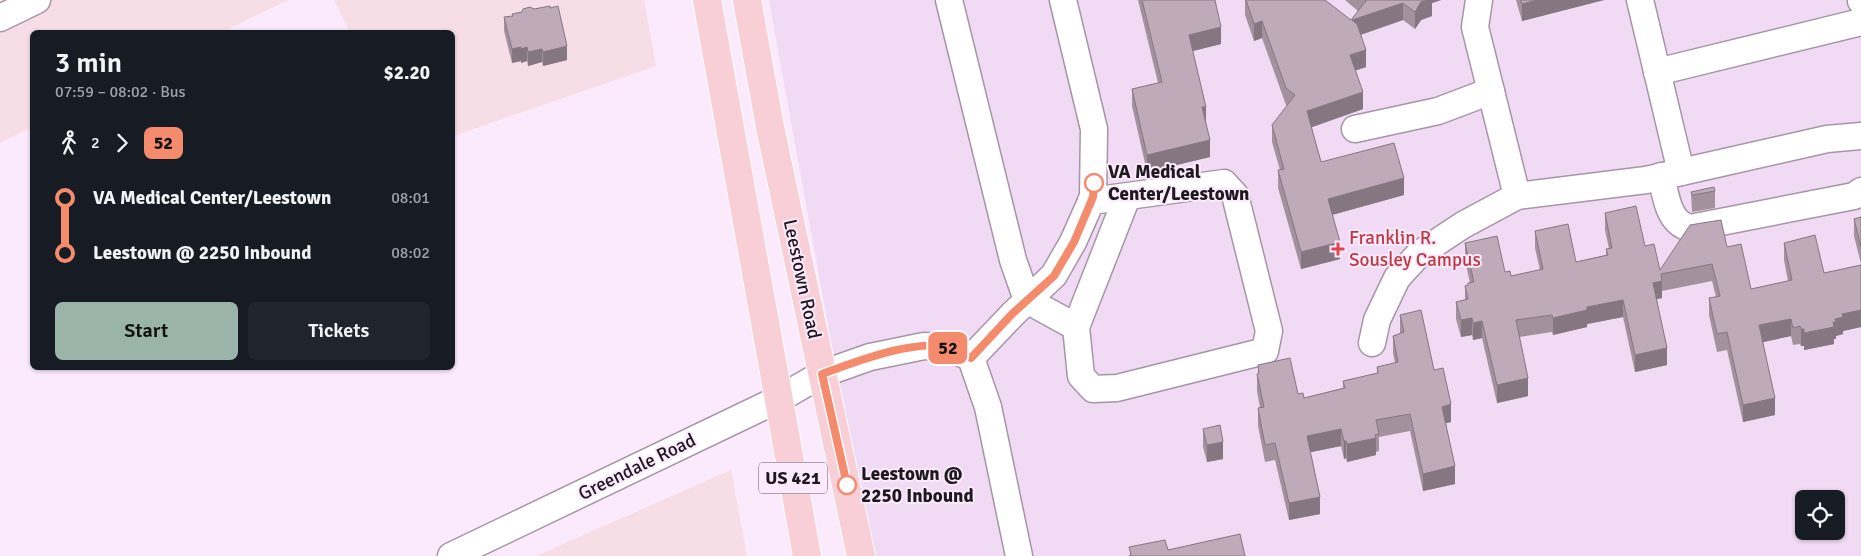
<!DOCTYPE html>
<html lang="en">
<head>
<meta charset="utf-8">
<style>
	body { margin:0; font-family:Signika,sans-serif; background:#20242c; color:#f1f3f6; height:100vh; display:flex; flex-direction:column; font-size:19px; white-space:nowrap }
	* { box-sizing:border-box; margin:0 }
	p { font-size:16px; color:#9ea1a6 }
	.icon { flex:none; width:28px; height:28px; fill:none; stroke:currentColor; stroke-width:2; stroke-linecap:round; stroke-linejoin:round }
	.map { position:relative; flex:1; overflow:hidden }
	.sheet { position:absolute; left:30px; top:30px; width:425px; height:340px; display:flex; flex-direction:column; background:#171b24; border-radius:8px; box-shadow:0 1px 4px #0004 }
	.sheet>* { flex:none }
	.badge { padding:0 10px; border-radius:8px; font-size:18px; line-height:32px }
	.tools { position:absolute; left:1795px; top:490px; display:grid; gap:10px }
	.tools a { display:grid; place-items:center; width:50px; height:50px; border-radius:8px; background:#171b24; box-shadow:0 1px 4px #0004; font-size:25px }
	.map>.badge { position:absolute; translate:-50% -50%; box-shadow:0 0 0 2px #fff }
	.legs { display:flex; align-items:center; gap:8px; height:55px; padding:0 25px; font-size:16px }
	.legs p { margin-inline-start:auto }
	.overview { display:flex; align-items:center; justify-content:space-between; height:85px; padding:0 25px }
	h1 { font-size:28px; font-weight:600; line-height:38px }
	.button { display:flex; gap:10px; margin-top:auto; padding:10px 25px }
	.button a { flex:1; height:58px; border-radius:8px; background:#9ab4aa; color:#111; font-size:20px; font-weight:600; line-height:58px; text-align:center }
	.button a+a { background:#20242c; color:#f1f3f6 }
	ul { padding:0 25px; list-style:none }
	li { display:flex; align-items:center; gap:18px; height:55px; font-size:19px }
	li i { display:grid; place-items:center; width:8px; height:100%; margin:0 6px; background:currentColor }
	li i::after { content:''; width:12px; height:12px; margin:-6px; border:4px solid; border-radius:50%; background:#171b24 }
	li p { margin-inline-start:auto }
	li:first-child i { background:linear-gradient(#0000 50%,currentColor 0) }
	li:last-child i { background:linear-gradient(currentColor 50%,#0000 0) }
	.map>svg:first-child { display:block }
</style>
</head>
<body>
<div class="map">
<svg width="1861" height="556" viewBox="0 0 1861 556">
	<rect width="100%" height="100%" fill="#fbe9fc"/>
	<path fill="#f1daf3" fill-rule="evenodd" d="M769 0H1861V556H870ZM1804 499H1836V531H1804Z"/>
	<g fill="#f7dee6">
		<polygon points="0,0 288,0 222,32 32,32 32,127 0,143"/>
		<polygon points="334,0 644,0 656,66 453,136 452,32 350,32"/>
		<polygon points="731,470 747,556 536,556"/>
	</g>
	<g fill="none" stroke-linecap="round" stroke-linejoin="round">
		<g stroke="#a695a7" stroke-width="29">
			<g id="minor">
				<polyline points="949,0 1013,260 1027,300 1076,327 1081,376 1093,389 1117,388 1265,351 1269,331 1235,195 1224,183 1091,201"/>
				<polyline points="1479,0 1475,27 1517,196"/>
				<polyline points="1640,0 1681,172"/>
				<polyline points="1861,0 1861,1"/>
				<polyline points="0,18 37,0"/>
				<polyline points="1657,72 1861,22"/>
				<polyline points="1355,129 1438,111 1491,91"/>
				<path d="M1661 176C1666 196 1668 223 1690 228L1854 196 1861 191"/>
				<polyline points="1076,327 1127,197"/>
				<polyline points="1372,343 1377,320 1397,278 1419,254 1463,225 1517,196 1646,180 1827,139 1861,136"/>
				<polyline points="971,358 1013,314 1054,275 1073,242 1093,197 1094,129 1063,0"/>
				<polyline points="451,556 779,399 822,374 870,357 885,354 924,346 950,348 971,358 988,407 1019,556"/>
			</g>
		</g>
		<g stroke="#fff" stroke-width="30">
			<g id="major">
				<polyline points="707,0 807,556"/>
				<polyline points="747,0 770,127 861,556"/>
			</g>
		</g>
		<use href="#minor" stroke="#fff" stroke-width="26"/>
		<use href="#major" stroke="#f8ced7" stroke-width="28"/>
	</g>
	<g fill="#a3929e">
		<polygon points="1138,0 1215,0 1221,44 1192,51 1206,124 1210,157 1147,172 1132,106 1132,89 1158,83"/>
		<polygon points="1245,0 1325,0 1351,20 1358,11 1345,0 1441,0 1432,3 1432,16 1421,20 1415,29 1403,20 1361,34 1366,67 1355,71 1363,109 1311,127 1321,162 1404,195 1332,215 1340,259 1301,269 1278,188 1278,170 1280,170 1272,142 1272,125 1287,106 1286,105 1262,38 1254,41 1245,15"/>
		<polygon points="1516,0 1604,0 1522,21"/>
		<polygon points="504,17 567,60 543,66 542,62 528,66 527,61 521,63 521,61 512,63 504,31"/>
		<polygon points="1715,191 1715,208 1692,212 1691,192"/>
		<polygon points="1605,213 1645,246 1660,270 1727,247 1751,289 1788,281 1784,260 1784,243 1824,273 1861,265 1861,327 1843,331 1843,334 1836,336 1836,339 1834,339 1834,344 1804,350 1804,346 1801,346 1800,344 1793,345 1791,336 1763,342 1775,415 1743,422 1727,350 1717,352 1709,315 1709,298 1716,297 1712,281 1662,291 1662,298 1656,299 1667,365 1635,372 1623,317 1587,324 1587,327 1553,335 1552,332 1519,337 1528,396 1497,403 1482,338 1473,340 1472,335 1461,337 1456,319 1456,302 1465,300 1465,286 1468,285 1468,283 1470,283 1465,260 1465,243 1511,276 1540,270 1535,248 1535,231 1576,262 1606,255 1606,249 1609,249 1605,230"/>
		<polygon points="1861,217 1861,264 1854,236 1854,219"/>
		<polygon points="1400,315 1434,370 1451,422 1446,423 1455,484 1423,491 1410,431 1379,437 1379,451 1376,452 1376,455 1347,462 1346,458 1344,459 1341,446 1310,452 1320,514 1289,520 1275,460 1265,462 1258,426 1258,408 1260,408 1257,391 1257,374 1258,373 1258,365 1304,398 1343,388 1343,381 1377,373 1377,367 1395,363 1393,353 1393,336 1400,334"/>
		<polygon points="1203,429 1223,459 1207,462 1203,447"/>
	</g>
	<g fill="#857781">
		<polygon points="1428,0 1441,0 1432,3 1432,16 1421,20 1415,29 1415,12 1421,2"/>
		<polygon points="1537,0 1604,0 1522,21 1522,4"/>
		<polygon points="1403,3 1403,20 1352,38 1352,20"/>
		<polygon points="1262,21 1262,38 1254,41 1254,24"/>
		<polygon points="1221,27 1221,44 1189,52 1189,35"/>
		<polygon points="567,46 567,60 543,66 543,52"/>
		<polygon points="521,47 521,61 512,63 512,49"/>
		<polygon points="527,47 527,61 521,63 521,49"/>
		<polygon points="542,49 542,62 528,66 528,52"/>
		<polygon points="1366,50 1366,67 1350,72 1350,55"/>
		<polygon points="1363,92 1363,109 1307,129 1307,111"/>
		<polygon points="1202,107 1206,107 1206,124"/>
		<polygon points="1210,140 1210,157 1147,172 1147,155"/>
		<polygon points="1404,178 1404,195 1328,216 1328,199"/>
		<polygon points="1340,242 1340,259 1301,269 1301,252"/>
		<polygon points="1662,281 1662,298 1653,300 1653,283"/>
		<polygon points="1623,300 1623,317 1587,324 1587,327 1553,335 1553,318 1587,307"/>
		<polygon points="1861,310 1861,327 1843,331 1843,334 1836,336 1836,339 1834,339 1834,344 1804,350 1804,333 1833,322 1835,319 1842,314"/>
		<polygon points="1472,318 1472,335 1461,337 1461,320"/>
		<polygon points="1791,319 1791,336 1759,343 1759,325"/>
		<polygon points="1482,321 1482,338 1473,340 1473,323"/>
		<rect x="1801" y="329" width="3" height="17"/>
		<polygon points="1667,348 1667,365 1635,372 1635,355"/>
		<polygon points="1528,378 1528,396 1497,403 1497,385"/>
		<polygon points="1775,398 1775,415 1743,422 1743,405"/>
		<polygon points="1451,404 1451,422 1442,424 1442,407"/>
		<polygon points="1341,429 1341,446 1307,453 1307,436"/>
		<polygon points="1376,438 1376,455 1347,462 1347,444"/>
		<polygon points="1344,441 1346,441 1346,458 1344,459"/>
		<polygon points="1223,442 1223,459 1207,462 1207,445"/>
		<polygon points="1455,466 1455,484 1423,491 1423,474"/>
		<polygon points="1320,497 1320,514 1289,520 1289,503"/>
	</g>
	<g fill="#beaab8" stroke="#857781">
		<polygon points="1142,0 1215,0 1221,27 1189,35 1206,107 1202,107 1210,140 1147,155 1132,89 1162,82"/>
		<polygon points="1246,0 1325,0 1351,20 1366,1 1365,0 1428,0 1421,2 1415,12 1403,3 1352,20 1357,24 1366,50 1350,55 1363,92 1307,111 1321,162 1394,143 1404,178 1328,199 1340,242 1301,252 1278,170 1284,169 1272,125 1295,95 1286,88 1262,21 1254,24"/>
		<polygon points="1521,0 1537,0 1522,4"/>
		<polygon points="550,6 550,8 558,6 567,46 543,52 542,49 528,52 527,47 521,49 521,47 512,49 504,17 513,16 512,14 522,12 523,9 530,7 534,9"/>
		<polygon points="1714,187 1715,191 1692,195 1691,192"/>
		<polygon points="1636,206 1645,246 1654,244 1660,270 1690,225 1721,220 1727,247 1741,244 1751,289 1792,280 1784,243 1815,235 1824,273 1861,265 1861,310 1842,314 1843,317 1835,319 1836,322 1833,322 1834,327 1804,333 1804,329 1801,329 1800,326 1793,328 1791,319 1759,325 1775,398 1743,405 1727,332 1717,334 1709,298 1720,296 1712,264 1661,274 1662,281 1653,283 1667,348 1635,355 1623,300 1587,307 1587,310 1553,318 1552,315 1516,320 1528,378 1497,385 1482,321 1473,323 1472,318 1461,320 1456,302 1468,299 1465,286 1468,285 1468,283 1474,282 1465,243 1497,236 1505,272 1510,271 1511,276 1543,269 1535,231 1568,224 1576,262 1608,255 1606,249 1612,248 1605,213"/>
		<polygon points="1861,217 1861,247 1854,219"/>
		<polygon points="1421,310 1434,370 1443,368 1451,404 1442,407 1455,466 1423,474 1410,414 1376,420 1379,434 1375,435 1376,438 1347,444 1346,441 1344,441 1341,429 1307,436 1320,497 1289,503 1275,443 1265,445 1258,408 1264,407 1257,374 1259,373 1258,365 1290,358 1298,394 1303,393 1304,398 1345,388 1343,381 1378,373 1377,367 1398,362 1393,336 1404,332 1400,315"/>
		<polygon points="1220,425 1223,442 1207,445 1203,429"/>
		<polygon points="1240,534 1245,556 1129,556 1131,555 1129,547 1165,540 1168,550"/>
	</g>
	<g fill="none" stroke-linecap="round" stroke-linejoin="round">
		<g stroke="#fff" stroke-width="11">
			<path id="line-1" d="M847 485 822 374C855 362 915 338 950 348 957 350 965 355 971 358L1012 314 1054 276 1074 242 1093 197 1094 183"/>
		</g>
		<use href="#line-1" stroke="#f58b6d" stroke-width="8"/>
	</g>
	<g fill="#fff" stroke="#f58b6d" stroke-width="2.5">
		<circle cx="1094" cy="183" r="9"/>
		<circle cx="847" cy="485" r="9"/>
	</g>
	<path fill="#e0444e" stroke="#fbe9fc" stroke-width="2" d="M1335.5 241.5h5v5h5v5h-5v5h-5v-5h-5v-5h5z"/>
	<g text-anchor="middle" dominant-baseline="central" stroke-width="4" stroke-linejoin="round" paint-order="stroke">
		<rect fill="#fbe9fc" stroke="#605761" stroke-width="1" x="759" y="462.5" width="68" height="31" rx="4"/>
		<g font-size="18" font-weight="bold" fill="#1e181f">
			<text x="793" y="478">US 421</text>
		</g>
		<g font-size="19" font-weight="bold" fill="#1e181f" stroke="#fbe9fc" text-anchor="start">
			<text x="1108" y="172">VA Medical<tspan x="1108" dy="22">Center/Leestown</tspan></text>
			<text x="861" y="474">Leestown @<tspan x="861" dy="22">2250 Inbound</tspan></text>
		</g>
		<g font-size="19" fill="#be3a42" stroke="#fbe9fc" text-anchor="start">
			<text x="1349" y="238">Franklin R.<tspan x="1349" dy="22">Sousley Campus</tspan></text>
		</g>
		<g font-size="19" fill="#1e181f" stroke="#fbe9fc">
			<text transform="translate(802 279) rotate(78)">Leestown Road</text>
			<text transform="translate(637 467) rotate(-26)">Greendale Road</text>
		</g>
	</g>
</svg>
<div class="tools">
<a><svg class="icon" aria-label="locate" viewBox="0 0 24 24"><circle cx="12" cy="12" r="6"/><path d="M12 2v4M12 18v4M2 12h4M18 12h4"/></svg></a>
</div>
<b class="badge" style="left:948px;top:348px;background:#f58b6d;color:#111">52</b>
<section class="sheet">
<div class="overview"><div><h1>3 min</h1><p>07:59 – 08:02 · Bus</p></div><b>$2.20</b></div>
<div class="legs"><svg class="icon" aria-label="walk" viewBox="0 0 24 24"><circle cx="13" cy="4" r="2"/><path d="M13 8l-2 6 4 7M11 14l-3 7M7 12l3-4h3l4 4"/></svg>2<svg class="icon" aria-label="forward" viewBox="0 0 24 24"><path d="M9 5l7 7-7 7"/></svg><b class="badge" style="background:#f58b6d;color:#111">52</b></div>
<ul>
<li><i style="color:#f58b6d"></i><b>VA Medical Center/Leestown</b><p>08:01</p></li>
<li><i style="color:#f58b6d"></i><b>Leestown @ 2250 Inbound</b><p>08:02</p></li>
</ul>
<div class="button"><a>Start</a><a>Tickets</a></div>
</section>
</div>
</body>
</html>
